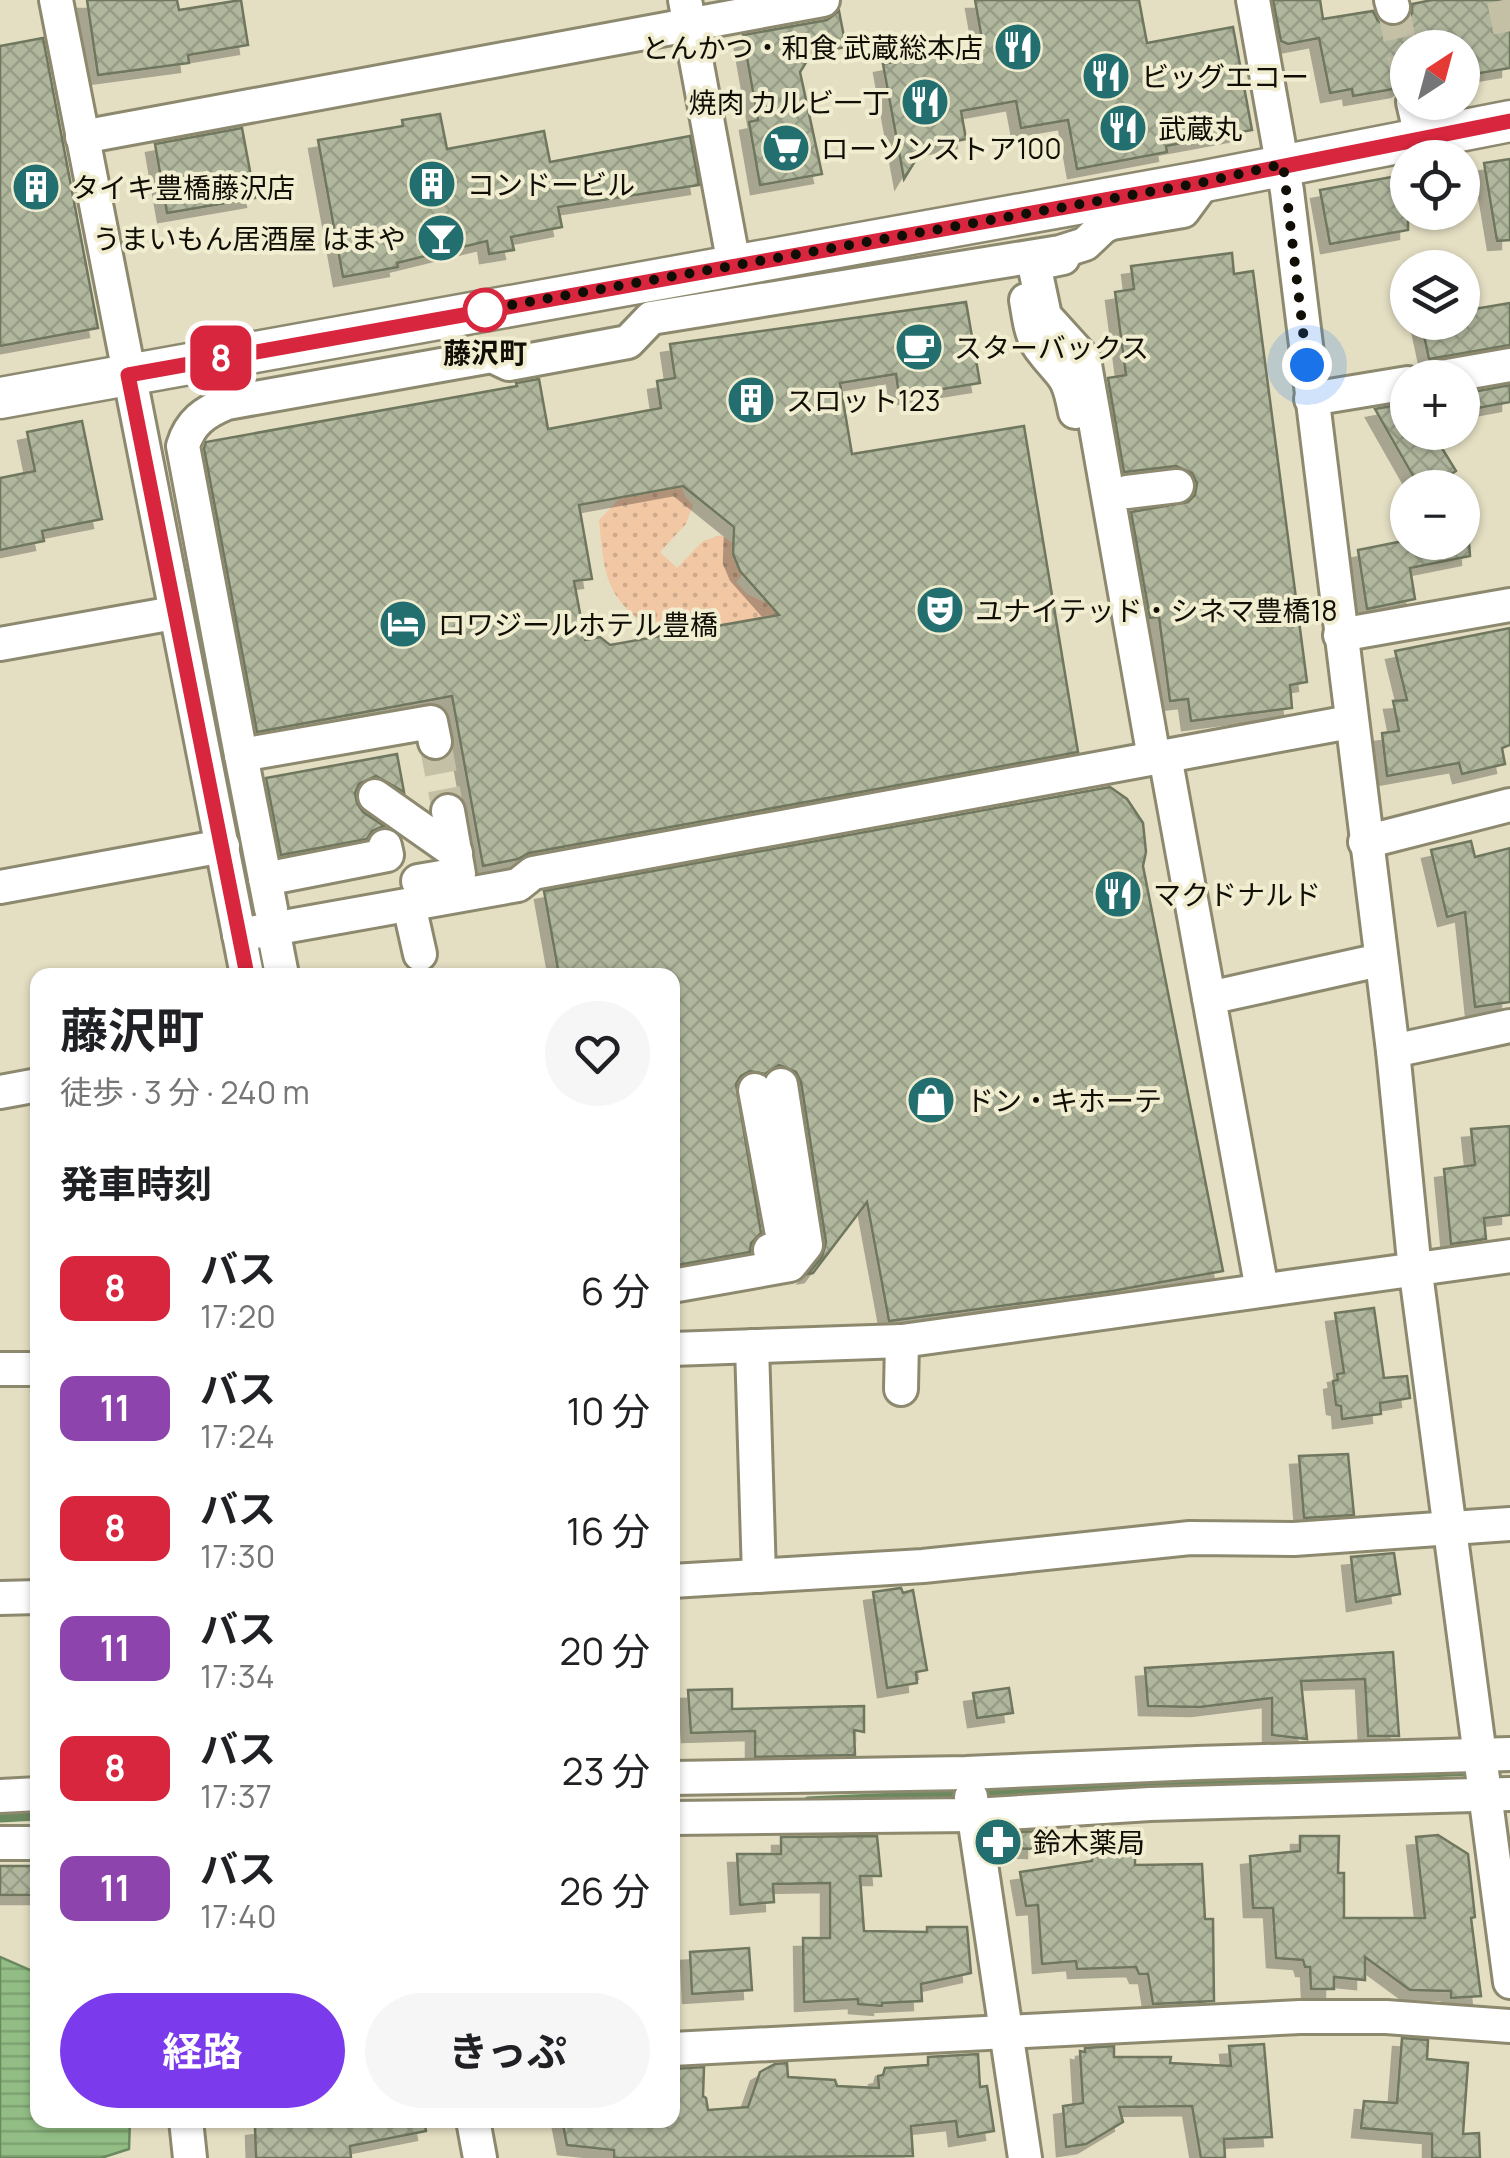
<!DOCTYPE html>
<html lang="ja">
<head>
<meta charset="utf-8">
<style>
	body { margin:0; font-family:Manrope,"Noto Sans JP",sans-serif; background:#f6f6f6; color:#202124; height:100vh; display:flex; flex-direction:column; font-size:38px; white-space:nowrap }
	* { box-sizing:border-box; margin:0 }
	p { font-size:32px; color:#757577 }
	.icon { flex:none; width:55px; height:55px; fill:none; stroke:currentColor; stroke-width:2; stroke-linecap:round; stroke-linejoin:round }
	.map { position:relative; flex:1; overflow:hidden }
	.panel { position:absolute; left:30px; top:968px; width:650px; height:1160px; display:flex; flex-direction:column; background:#fff; border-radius:20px; box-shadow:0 2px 8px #0004 }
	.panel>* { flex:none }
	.badge { padding:0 20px; border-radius:15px; font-size:35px; line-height:65px }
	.needle { width:65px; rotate:36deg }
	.fabs { position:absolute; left:1390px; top:30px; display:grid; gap:20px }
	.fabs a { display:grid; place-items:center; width:90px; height:90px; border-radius:50%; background:#fff; box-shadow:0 2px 8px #0004; font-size:50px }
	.you { position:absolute; width:50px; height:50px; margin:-25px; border:8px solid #fff; border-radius:50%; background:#1a73e8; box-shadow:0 0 0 15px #1a73e833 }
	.map>.badge { position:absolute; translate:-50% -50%; box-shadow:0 0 0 5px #fff }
	h2 { padding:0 30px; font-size:38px; line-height:90px }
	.round { display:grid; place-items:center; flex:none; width:105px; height:105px; border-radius:52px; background:#f6f6f6 }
	.head { display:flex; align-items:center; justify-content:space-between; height:170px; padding:0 30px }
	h1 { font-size:48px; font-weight:700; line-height:75px }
	.primary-button { display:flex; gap:20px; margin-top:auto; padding:20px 30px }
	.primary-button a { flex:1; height:115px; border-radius:60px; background:#7c3aed; color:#fff; font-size:40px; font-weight:700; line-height:115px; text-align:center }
	.primary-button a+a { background:#f6f6f6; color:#202124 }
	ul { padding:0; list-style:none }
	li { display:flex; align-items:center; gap:30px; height:120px; padding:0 30px }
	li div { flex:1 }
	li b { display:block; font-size:38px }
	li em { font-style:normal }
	li .badge { min-width:110px; font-weight:700; text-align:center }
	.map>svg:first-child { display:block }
</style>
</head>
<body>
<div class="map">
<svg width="1510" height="2158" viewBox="0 0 1510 2158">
	<defs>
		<pattern id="grass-dots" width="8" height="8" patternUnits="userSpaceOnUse" patternTransform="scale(2.5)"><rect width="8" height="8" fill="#f1c7a4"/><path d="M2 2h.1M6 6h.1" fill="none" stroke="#ceaa8c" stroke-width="1.8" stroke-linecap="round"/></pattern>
		<pattern id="water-rules" width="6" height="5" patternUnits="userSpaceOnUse" patternTransform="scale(2.5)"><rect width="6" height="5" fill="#92be85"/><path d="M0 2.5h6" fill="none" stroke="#7da271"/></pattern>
		<pattern id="building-cross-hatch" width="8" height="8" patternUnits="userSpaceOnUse" patternTransform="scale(2.5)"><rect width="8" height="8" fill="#b0b79d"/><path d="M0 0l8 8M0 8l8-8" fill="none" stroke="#969c86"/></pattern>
		<filter id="shadow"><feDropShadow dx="-9" dy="9" stdDeviation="0" flood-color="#0004"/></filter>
	</defs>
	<rect width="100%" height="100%" fill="#e4dfc3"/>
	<path fill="url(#grass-dots)" d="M682 487 685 497 693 505 686 524 660 552 677 568 703 541 721 535 734 544 733 554 743 574 736 582 747 594 764 602 768 592 789 613 661 636C606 598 605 583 599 520L621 497Z"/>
	<polygon fill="url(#water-rules)" stroke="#6b895f" stroke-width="2.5" points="0,1957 37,1973 38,2120 130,2120 129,2149 101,2158 0,2158"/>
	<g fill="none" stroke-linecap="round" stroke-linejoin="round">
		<g stroke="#6b895f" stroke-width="9">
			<polyline points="978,1793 1472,1771"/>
			<polyline points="808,1801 963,1794"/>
			<polyline points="0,1818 38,1816"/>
		</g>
	</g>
	<g fill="url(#building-cross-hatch)" stroke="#70775e" stroke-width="2.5" fill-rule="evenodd" filter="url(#shadow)">
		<polygon points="87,0 177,0 179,10 241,0 248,45 188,55 189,63 98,75"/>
		<polygon points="975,0 1139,0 1147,43 1233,27 1252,130 1166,146 1167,152 1077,169 1068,120 1021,128 1016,101 961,111 966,139 923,148 904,179 883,64 983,45"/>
		<polygon points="1273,0 1320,0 1323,19 1373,11 1378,21 1389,27 1407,22 1412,13 1412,4 1432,0 1510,0 1510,68 1462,76 1462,48 1408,48 1408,83 1399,88 1353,96 1352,89 1330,93 1319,38 1288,44 1281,41"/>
		<polygon points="839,11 846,47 812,53 800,72 822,174 760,185 749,122 758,120 743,35 827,20"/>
		<polygon points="43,38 98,328 0,346 0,46"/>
		<polygon points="440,114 447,149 544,131 550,162 690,136 699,185 558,207 562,227 511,237 514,250 489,254 487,241 397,263 398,267 343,277 318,140 403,126 402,120"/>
		<polygon points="242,128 255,198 167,213 155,144"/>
		<polygon points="1510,159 1510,240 1497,241 1484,163"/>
		<polygon points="1408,174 1408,230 1330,244 1320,190"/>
		<polygon points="1232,253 1234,274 1253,271 1307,682 1290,685 1292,708 1191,721 1188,699 1170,701 1159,617 1150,618 1131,512 1188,502 1195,495 1197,483 1192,473 1176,466 1124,472 1108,378 1126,375 1115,292 1134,289 1131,266"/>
		<path d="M966 302 980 383 899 396 896 374 840 383 852 454 1024 426 1078 752 529 853 518 859 483 866 452 696 257 732 204 448 206 442 517 386 516 383 539 379 548 429 661 408 657 381 675 378 670 344ZM683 486 734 527 733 554 740 571 779 615 610 645 600 637 585 640 574 581 592 579 579 505Z"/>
		<polygon points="1510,303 1510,345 1429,359 1421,322 1462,322 1462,311"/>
		<polygon points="1510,385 1510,402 1462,411 1462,394"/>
		<polygon points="1408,403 1408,432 1432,432 1456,471 1431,488 1420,488 1375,409"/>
		<polygon points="82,421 102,519 42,531 44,541 0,550 0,478 35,471 27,432"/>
		<polygon points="1398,542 1469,542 1470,556 1410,568 1415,599 1367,609 1358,550"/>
		<polygon points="1510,628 1510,745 1502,748 1505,764 1462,774 1459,763 1387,776 1382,733 1399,731 1393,701 1407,700 1395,651"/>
		<polygon points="397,754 404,792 376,776 359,784 355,793 357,803 363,812 384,826 372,831 367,839 281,855 266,778"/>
		<polygon points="1110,787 1127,799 1143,823 1146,852 1143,866 1223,1271 1112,1291 889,1321 867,1202 813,1273 808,1274 822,1257 826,1242 801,1082 796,1072 779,1065 765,1074 750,1071 741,1076 736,1084 761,1233 751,1243 750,1252 672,1266 672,975 559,975 544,891"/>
		<polygon points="1471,841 1475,857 1510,848 1510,1002 1475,1007 1465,912 1447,917 1431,850"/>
		<polygon points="1510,1126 1510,1215 1484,1218 1486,1239 1451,1244 1444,1169 1475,1165 1471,1129"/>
		<polygon points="1374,1308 1384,1378 1407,1376 1410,1398 1380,1403 1381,1414 1342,1419 1341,1406 1336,1405 1333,1381 1338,1380 1337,1374 1344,1373 1335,1313"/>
		<polygon points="1348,1454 1354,1515 1304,1518 1299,1456"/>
		<polygon points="1394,1553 1400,1594 1356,1602 1351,1557"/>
		<polygon points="901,1588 903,1593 913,1590 927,1670 916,1672 917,1683 887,1688 873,1592"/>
		<polygon points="1393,1652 1399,1736 1368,1736 1365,1679 1301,1681 1307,1739 1272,1735 1272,1698 1200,1707 1148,1706 1145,1668"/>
		<polygon points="1009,1688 1013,1713 977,1718 973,1693"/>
		<polygon points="732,1689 732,1709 864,1706 864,1732 854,1730 855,1755 755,1757 755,1731 691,1733 688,1690"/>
		<polygon points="1036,1831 1036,1849 1004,1848 1004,1833"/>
		<polygon points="1438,1835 1468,1854 1475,1917 1471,1918 1481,1996 1451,1998 1451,1991 1410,1990 1365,1957 1365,1980 1334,1977 1334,1989 1311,1989 1310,1967 1305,1967 1303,1960 1276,1958 1273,1908 1253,1908 1250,1856 1300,1851 1300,1836 1339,1836 1338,1873 1344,1873 1344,1918 1425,1918 1416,1837"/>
		<polygon points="877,1836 881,1876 860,1876 864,1931 927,1932 927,1927 967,1927 971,1973 921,1984 922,2001 882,2003 882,2006 858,2004 858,1999 804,2002 803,1938 830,1938 830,1883 773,1884 774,1902 740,1905 737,1854 781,1854 781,1837"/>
		<polygon points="1135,1852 1135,1865 1202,1864 1205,1919 1213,1919 1214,2001 1153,2004 1148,1974 1139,1974 1136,1967 1077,1969 1076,1961 1042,1964 1038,1905 1026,1906 1020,1872 1092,1861 1092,1854"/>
		<rect x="0" y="1866" width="38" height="29"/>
		<polygon points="749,1948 752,1990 692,1994 690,1952"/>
		<polygon points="1402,2038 1428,2040 1427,2059 1468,2063 1463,2134 1479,2133 1480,2158 1432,2158 1432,2134 1361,2128 1364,2101 1397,2103"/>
		<polygon points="1264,2044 1272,2137 1224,2139 1225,2158 1201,2158 1192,2106 1119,2107 1123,2122 1086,2144 1066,2147 1063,2106 1083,2103 1080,2051 1085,2052 1085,2048 1114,2046 1114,2057 1171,2057 1170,2063 1231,2066 1229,2046"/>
		<polygon points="978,2054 980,2087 987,2086 994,2131 958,2137 956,2121 911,2126 913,2156 614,2158 614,2150 567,2145 562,2120 672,2120 672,2069 704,2067 703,2096 706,2098 708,2110 748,2107 760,2072 775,2064 787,2063 788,2077 835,2080 837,2086 879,2088 878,2076 883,2075 885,2068 928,2065 928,2057"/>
		<polygon points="322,2120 424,2120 426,2131 350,2146 351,2158 256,2158 255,2127"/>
	</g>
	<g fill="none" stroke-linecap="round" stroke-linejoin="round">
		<g stroke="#c4c0a6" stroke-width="32" stroke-dasharray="32 16" stroke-linecap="butt">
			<polyline points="1503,0 1510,34"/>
			<polyline points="1393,7 1408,79"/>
			<polyline points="435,742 448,811"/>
		</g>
		<g stroke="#8d896f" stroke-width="38">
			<g id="minor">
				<polyline points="56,0 247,975"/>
				<polyline points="685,0 734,265"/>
				<polyline points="1253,0 1287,191 1393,1051 1413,1251 1510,1982"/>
				<polyline points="1391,0 1393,7"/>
				<polyline points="1413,102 1421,137"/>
				<polyline points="82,137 823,0"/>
				<polyline points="1063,258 1034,264 1045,316 1084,359 1154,758"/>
				<path d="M1026 300C1029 316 1030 334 1040 348 1063 379 1067 370 1075 412"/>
				<polyline points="1436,378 1510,365"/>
				<polyline points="1311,399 1408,383"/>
				<polyline points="1127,492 1177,486"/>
				<polyline points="1340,635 1510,605"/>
				<polyline points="0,644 174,613"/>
				<path d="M435 742 431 722 241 755 183 446C190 422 205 412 227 403L492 356 509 364 628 342 651 318 1060 252 1085 244 1103 227 1112 223 1183 211 1205 181"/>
				<polyline points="241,755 271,909"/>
				<polyline points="1165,756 1262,1290"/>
				<polyline points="375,796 456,853"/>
				<polyline points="1365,842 1510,805"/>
				<polyline points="265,879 387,855 385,846"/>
				<polyline points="418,881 459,874 448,811"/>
				<polyline points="0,887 223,846"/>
				<polyline points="409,905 420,954"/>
				<polyline points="273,929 282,975"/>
				<polyline points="239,935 518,885 533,873 1350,722"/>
				<polyline points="1209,998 1380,960"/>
				<polyline points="1393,1051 1510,1026"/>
				<polyline points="755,1090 783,1240 779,1248 770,1250"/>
				<polyline points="0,1092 38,1085"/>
				<polyline points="672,1286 790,1265 806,1245 781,1085"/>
				<polyline points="752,1346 759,1576"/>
				<polyline points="672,1349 902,1341 1510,1256"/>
				<polyline points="0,1369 38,1369"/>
				<polyline points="901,1389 902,1341"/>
				<polyline points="672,1581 923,1566 1190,1538 1294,1539 1510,1524"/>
				<polyline points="0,1598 38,1597"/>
				<polyline points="672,1778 966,1773 1197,1763 1510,1754"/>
				<polyline points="0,1796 38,1794"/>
				<polyline points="971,1797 1025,2158"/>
				<polyline points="672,1818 974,1815 1150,1804 1510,1794"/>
				<polyline points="0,1843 38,1843"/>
				<polyline points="672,2049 1300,2017 1386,2017 1510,2026"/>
				<polyline points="186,2120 190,2158"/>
				<polyline points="473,2120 480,2158"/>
			</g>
		</g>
		<g stroke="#8d896f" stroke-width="45">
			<polyline id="major" points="0,398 1205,181 1510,121"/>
		</g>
		<use href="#minor" stroke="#fff" stroke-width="32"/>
		<use href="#major" stroke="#fff" stroke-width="40"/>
	</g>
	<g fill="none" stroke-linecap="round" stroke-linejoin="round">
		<g stroke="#fff" stroke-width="22">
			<polyline id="line" points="247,975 128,375 1205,182 1510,121"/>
		</g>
		<use href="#line" stroke="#d7263d" stroke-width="15"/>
		<polyline stroke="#100e05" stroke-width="10" stroke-dasharray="0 18" points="485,310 472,312 1205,182 1283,164 1307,365"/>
	</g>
	<defs>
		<g id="restaurant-disc" transform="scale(2.5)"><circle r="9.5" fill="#236f70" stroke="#f1edd0"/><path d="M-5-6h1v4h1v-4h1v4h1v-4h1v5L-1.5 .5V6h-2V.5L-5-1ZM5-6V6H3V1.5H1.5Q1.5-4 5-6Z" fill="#fff"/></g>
		<g id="supermarket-disc" transform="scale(2.5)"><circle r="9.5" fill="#236f70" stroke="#f1edd0"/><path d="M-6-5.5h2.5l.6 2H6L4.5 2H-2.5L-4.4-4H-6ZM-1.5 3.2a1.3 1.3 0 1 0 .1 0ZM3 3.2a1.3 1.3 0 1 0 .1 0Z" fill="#fff"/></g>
		<g id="building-disc" transform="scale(2.5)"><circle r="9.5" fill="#236f70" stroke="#f1edd0"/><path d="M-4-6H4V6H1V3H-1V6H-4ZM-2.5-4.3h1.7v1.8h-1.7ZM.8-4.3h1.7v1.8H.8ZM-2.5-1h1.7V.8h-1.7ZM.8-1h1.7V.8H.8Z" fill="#fff"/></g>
		<g id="bar-disc" transform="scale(2.5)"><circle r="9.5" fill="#236f70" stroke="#f1edd0"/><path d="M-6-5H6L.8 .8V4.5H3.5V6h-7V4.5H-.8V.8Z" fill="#fff"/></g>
		<g id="cafe-disc" transform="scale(2.5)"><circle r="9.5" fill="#236f70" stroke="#f1edd0"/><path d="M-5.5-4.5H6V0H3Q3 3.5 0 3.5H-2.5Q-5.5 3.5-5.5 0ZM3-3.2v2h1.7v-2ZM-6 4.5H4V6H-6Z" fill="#fff"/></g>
		<g id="theatre-disc" transform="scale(2.5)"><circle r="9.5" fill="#236f70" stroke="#f1edd0"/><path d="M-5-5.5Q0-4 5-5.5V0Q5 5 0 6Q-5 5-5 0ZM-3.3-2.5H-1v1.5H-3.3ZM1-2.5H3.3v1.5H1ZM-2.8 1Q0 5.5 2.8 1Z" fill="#fff"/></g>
		<g id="hotel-disc" transform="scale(2.5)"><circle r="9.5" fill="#236f70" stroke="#f1edd0"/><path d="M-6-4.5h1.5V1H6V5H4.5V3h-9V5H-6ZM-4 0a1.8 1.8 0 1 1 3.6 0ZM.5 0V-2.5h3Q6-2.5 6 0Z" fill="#fff"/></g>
		<g id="shop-disc" transform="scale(2.5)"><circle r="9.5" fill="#236f70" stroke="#f1edd0"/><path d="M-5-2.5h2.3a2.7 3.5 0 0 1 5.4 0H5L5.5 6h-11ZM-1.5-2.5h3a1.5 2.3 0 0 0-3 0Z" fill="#fff"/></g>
		<g id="pharmacy-disc" transform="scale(2.5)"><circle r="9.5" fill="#236f70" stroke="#f1edd0"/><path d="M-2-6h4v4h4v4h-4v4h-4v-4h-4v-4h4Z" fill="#fff"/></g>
	</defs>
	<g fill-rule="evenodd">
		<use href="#restaurant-disc" x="1018" y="47"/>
		<use href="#restaurant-disc" x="1106" y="76"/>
		<use href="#restaurant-disc" x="925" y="102"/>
		<use href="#restaurant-disc" x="1123" y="128"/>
		<use href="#supermarket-disc" x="786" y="148"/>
		<use href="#building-disc" x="432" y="184"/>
		<use href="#building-disc" x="36" y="187"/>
		<use href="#bar-disc" x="441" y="238"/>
		<use href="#cafe-disc" x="919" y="347"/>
		<use href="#building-disc" x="751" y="400"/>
		<use href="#theatre-disc" x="940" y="610"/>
		<use href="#hotel-disc" x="403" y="624"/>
		<use href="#restaurant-disc" x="1118" y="894"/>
		<use href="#shop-disc" x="931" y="1100"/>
		<use href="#pharmacy-disc" x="998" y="1842"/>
	</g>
	<circle fill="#fff" stroke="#d7263d" stroke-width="5" cx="485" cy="310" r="20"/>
	<g text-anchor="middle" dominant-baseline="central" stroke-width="8" stroke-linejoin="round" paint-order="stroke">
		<g font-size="28" fill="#100e05" stroke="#f1edd0" text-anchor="start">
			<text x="983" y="47" text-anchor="end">とんかつ・和食 武蔵総本店</text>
			<text x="1141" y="76">ビッグエコー</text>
			<text x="890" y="102" text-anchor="end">焼肉 カルビ一丁</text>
			<text x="1158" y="128">武蔵丸</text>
			<text x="821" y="148">ローソンストア100</text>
			<text x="467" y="184">コンドービル</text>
			<text x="71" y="187">タイキ豊橋藤沢店</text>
			<text x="406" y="238" text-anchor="end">うまいもん居酒屋 はまや</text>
			<text x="954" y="347">スターバックス</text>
			<text x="786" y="400">スロット123</text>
			<text x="975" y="610">ユナイテッド・シネマ豊橋18</text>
			<text x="438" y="624">ロワジールホテル豊橋</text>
			<text x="1153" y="894">マクドナルド</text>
			<text x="966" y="1100">ドン・キホーテ</text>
			<text x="1033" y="1842">鈴木薬局</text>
		</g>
		<g font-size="28" font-weight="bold" fill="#100e05" stroke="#f1edd0">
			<text x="485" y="352">藤沢町</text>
		</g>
	</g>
</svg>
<div class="fabs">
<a><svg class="needle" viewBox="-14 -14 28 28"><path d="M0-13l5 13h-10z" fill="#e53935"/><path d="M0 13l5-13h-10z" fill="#757577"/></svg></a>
<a><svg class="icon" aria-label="locate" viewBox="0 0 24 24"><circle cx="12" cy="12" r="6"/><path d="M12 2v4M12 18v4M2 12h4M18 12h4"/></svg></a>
<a><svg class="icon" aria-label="layers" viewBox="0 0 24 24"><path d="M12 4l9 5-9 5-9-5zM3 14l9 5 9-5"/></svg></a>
<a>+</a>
<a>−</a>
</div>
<div class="you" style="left:1307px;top:365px"></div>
<b class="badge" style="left:221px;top:358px;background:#d7263d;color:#fff">8</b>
<section class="panel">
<div class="head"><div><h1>藤沢町</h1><p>徒歩 · 3 分 · 240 m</p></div><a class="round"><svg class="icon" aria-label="heart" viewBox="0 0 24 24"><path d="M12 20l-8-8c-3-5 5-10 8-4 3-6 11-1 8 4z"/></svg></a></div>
<h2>発車時刻</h2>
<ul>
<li><span class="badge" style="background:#d7263d;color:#fff">8</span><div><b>バス</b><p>17:20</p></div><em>6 分</em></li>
<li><span class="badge" style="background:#8e44ad;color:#fff">11</span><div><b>バス</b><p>17:24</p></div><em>10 分</em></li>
<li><span class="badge" style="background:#d7263d;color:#fff">8</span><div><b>バス</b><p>17:30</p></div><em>16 分</em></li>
<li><span class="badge" style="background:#8e44ad;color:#fff">11</span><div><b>バス</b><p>17:34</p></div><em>20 分</em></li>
<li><span class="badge" style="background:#d7263d;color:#fff">8</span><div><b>バス</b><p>17:37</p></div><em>23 分</em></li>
<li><span class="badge" style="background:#8e44ad;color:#fff">11</span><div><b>バス</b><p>17:40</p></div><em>26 分</em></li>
</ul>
<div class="primary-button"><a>経路</a><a>きっぷ</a></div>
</section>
</div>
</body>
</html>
